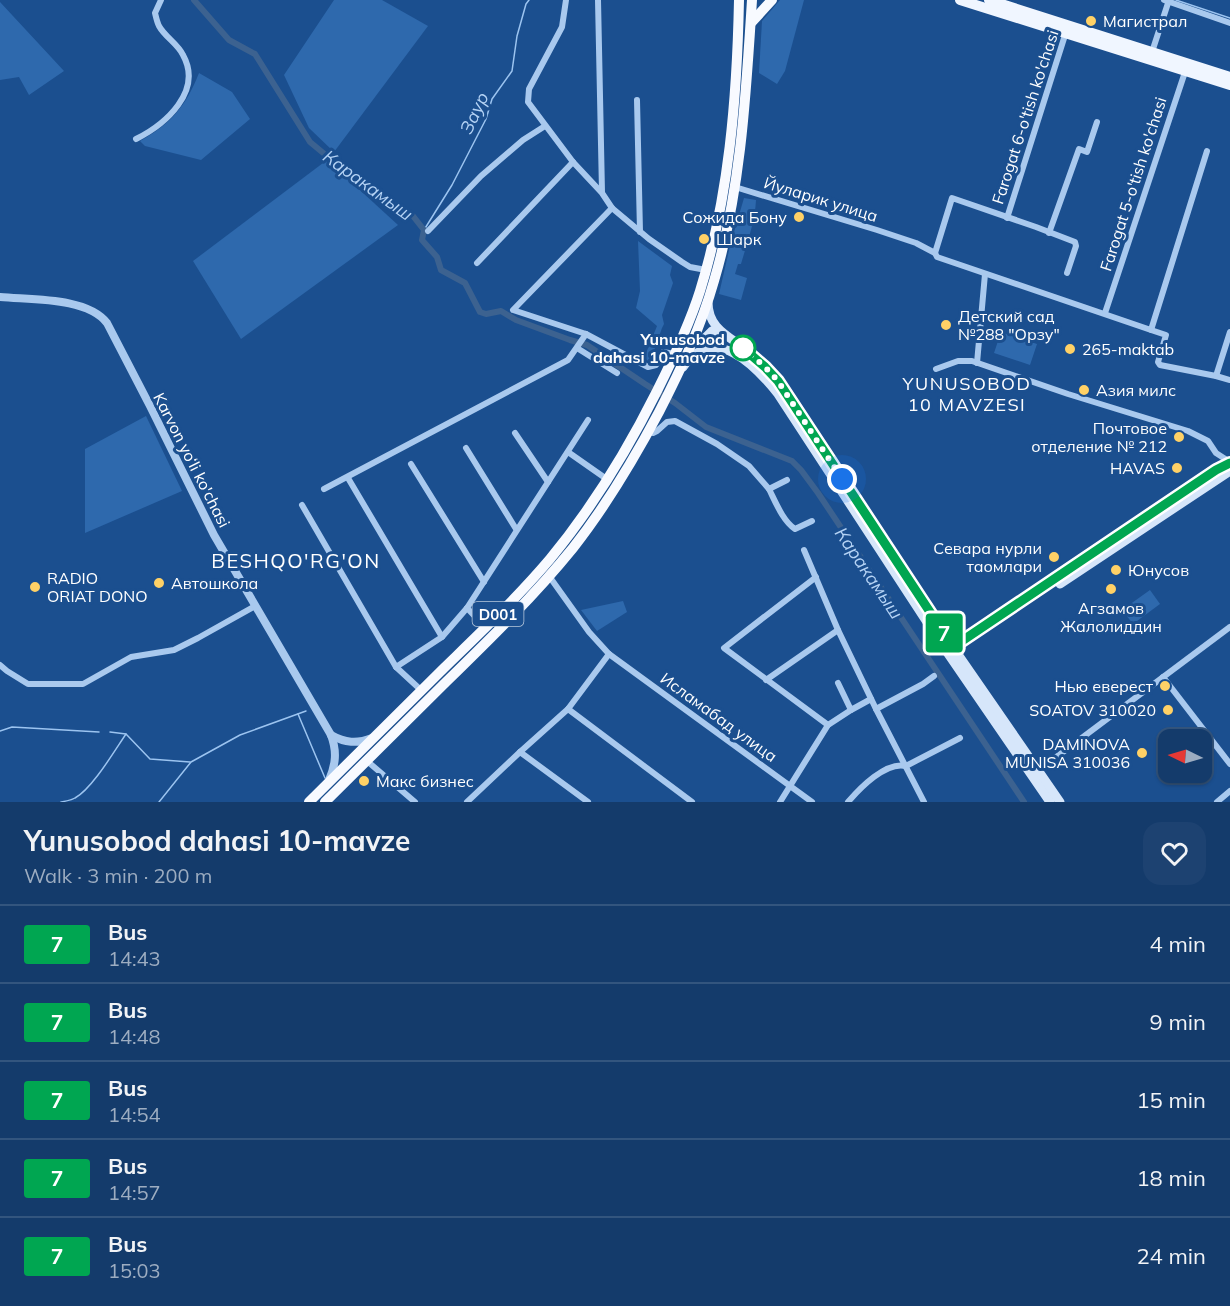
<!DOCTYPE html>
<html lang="en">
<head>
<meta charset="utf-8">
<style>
	body { margin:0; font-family:Mulish,sans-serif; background:#1d4271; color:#f1f3f6; height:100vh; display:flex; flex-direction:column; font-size:22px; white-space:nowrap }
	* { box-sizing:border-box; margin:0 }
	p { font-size:20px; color:#9dadc1 }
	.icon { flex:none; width:33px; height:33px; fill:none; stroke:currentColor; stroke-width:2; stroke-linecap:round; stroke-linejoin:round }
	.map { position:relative; height:802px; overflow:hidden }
	.drawer { display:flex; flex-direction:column; background:#143b6b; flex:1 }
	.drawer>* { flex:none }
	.badge { padding:0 12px; border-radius:4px; font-size:21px; line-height:39px }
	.needle { width:39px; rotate:275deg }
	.tools { position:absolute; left:1158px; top:729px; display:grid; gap:12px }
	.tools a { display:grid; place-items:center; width:54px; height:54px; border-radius:12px; background:#143b6b; box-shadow:0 2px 4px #0004,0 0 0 2px #33557e; font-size:30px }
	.you { position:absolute; width:30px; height:30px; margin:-15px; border:4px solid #fff; border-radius:50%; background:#1a73e8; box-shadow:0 0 0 9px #1a73e833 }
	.map>.badge { position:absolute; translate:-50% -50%; box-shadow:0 0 0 3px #fff }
	.round { display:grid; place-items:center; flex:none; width:63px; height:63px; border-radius:18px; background:#1d4271 }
	.head { display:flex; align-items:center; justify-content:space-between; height:102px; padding:0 24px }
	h1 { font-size:28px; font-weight:700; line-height:45px }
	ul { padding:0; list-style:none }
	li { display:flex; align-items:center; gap:18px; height:78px; padding:0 24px; border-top:2px solid #33557e }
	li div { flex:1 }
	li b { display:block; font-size:22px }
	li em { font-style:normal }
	li .badge { min-width:66px; font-weight:700; text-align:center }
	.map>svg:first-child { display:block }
</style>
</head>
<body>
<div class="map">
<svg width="1230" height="802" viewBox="0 0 1230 802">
	<rect width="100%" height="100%" fill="#1b4f8f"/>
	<g fill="#2e69ad">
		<polygon points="334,0 382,0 428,26 334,152 309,128 284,75"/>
		<polygon points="780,0 804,0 785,71 777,84 759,73 762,21"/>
		<polygon points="0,2 64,71 29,95 19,77 0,80"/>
		<path d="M199 73 232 92 250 119 201 160 145 146 140 141C171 124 186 106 199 73Z"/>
		<polygon points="327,160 398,225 241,339 193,261"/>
		<path d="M744 198 756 200C755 222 747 243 741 264H738L735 274 747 278 741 300 719 294 730 246Z"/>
		<polygon points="638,241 672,266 670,275 673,283 662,315 664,324 662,328 650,362 644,358 657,326 636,308 640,291"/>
		<polygon points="1001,332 1037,344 1030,365 994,353"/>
		<polygon points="146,416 182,491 85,533 85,449"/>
		<polygon points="1150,590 1160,604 1133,624 1122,610"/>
		<polygon points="623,601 627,612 597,631 581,610"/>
	</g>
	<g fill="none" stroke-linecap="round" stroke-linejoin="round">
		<g stroke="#9cc4f0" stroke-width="1.5">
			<polyline points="1176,0 1230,18"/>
			<polyline points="424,230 452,185 486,119 492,99 512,71 517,36 526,4 529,0"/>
			<polyline points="298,714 325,778"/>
			<polyline points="0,731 12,727 99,732"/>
			<polyline points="110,732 126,734 150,759 190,762"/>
			<path d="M61 802C66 801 72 800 75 798 92 789 115 750 126 734"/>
			<polyline points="159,802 191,762 240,735 306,711"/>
		</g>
		<polyline stroke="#3c6290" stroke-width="6" points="194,0 229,40 255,54 310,142 369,191 413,216 424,230 422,240 437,257 441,270 465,283 480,312 486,314 501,311 516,320 570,340 587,345 645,384 675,403 706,427 792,461 801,470 818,493 1024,802"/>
		<g stroke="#a9c9ee" stroke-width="6">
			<polyline points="566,0 562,27 529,89 528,102 573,162 602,193 612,208 649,239 682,262 690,267 706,270"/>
			<polyline points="598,0 602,192"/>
			<polyline points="1164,0 1230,23"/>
			<polyline points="1152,52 1169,0"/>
			<polyline points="637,100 640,232"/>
			<path d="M136 139C166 124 203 91 183 55 178 44 165 37 159 26 157 22 156 17 155 13L161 0"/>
			<polyline points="735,187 877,230 916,243 935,253 952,198 1036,227 1075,242 1076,246 1067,273"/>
			<polyline points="612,208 513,310 586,334 648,367 656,365 663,352 675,354"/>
			<polyline points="1007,218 1066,32"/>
			<polyline points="428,231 481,176 523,140 545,126"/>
			<polyline points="1049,233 1079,149 1087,152 1097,122"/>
			<polyline points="935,253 937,257 1151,330 1207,151"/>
			<polyline points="477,263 573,162"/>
			<polyline points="1105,313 1186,69"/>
			<polyline points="1151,330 1166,335 1158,362 1160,365 1216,376 1230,380"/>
			<polyline points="577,348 617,373"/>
			<polyline points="977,363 985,274"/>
			<polyline points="936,369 958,361 972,361 1068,394 1188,431 1208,441 1216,453 1230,462"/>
			<polyline points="1216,376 1230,332"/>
			<polyline points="648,431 653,433 657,431 667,422 675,421 717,444 749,466 769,489"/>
			<polyline points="515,433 548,482"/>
			<polyline points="466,448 516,529"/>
			<polyline points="568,452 608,480"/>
			<polyline points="411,464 484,582"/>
			<polyline points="348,478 442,637"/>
			<path d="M787 480 769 489C776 503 783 521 795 529L812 521"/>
			<polyline points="324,489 568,360 586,334"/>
			<polyline points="302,505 396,667 422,691"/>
			<polyline points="804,550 838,630 876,709 924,802"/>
			<polyline points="549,576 589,632 609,654 812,802"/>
			<polyline points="816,577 724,648 828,725"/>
			<polyline points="467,608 483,625"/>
			<polyline points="0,665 7,671 28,684 83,684 131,657 174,650 198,638 255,606"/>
			<polyline points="396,667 442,637 467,608 588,420"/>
			<polyline points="1163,677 1230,764"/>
			<polyline points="766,680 838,630"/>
			<polyline points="838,683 851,710 871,699"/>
			<polyline points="568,709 692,802"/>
			<polyline points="876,709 923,684 934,676"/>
			<polyline points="520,752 588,802"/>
			<polyline points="367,761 415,802"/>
			<polyline points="1039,770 1230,627"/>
			<polyline points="467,802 520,752 568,709 609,654"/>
			<polyline points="780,802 828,725 851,710"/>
			<path d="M848 802C860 788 886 761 906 766L960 738"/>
			<polyline points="1217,802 1230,791"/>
		</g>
		<g stroke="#a9c9ee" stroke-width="8">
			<path d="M0 297C31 300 87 297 107 323L150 406 214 535 331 735C337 751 336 764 329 780"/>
			<path d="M331 735C345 743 357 744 372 738"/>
		</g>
		<g stroke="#d6e6fa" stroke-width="9">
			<path d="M708 302C708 327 726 335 744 348 756 358 768 369 778 381L946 637 1060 802"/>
			<polyline points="715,348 707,345 706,337 712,331 722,333"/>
			<path d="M683 367C715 323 755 365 778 394L940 642 1050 802"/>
			<polyline points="1060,584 1230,471"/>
			<polyline points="950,652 953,647 1216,470 1230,463"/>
		</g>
		<g stroke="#f0f6ff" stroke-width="10">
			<polyline points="960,0 1230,85"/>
			<polyline points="989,0 1230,77"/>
		</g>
		<g stroke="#f8faff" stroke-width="10">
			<polyline points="751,23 772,0"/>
			<path d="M309 802C354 757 399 713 444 668 480 633 517 598 550 559 593 507 627 451 657 391 673 359 689 326 700 291 729 197 737 98 739 0"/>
			<path d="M325 802C365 762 406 722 446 682 490 639 534 596 573 548 606 506 634 459 659 412 681 369 701 327 714 281 741 190 746 94 752 0"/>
		</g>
	</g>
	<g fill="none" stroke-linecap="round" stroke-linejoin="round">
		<g stroke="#fff" stroke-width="14">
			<polyline id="line" points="743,348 765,367 778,381 953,647 1216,470 1230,463"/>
		</g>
		<use href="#line" stroke="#00a651" stroke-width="9"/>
		<polyline stroke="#fff" stroke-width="6" stroke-dasharray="0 10.8" points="743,348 765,367 778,381 842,479"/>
	</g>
	<g fill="#ffd166" stroke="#1b4f8f" stroke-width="2">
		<circle cx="1091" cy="21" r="6"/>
		<circle cx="799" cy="217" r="6"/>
		<circle cx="704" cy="239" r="6"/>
		<circle cx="946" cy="325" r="6"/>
		<circle cx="1070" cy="349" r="6"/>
		<circle cx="1084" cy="390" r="6"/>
		<circle cx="1179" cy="437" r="6"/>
		<circle cx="1177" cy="468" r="6"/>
		<circle cx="1054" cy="557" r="6"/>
		<circle cx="1116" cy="570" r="6"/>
		<circle cx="159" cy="583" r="6"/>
		<circle cx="35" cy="587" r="6"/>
		<circle cx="1111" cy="589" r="6"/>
		<circle cx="1165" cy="686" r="6"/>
		<circle cx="1168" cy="710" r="6"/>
		<circle cx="1142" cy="753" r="6"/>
		<circle cx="364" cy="781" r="6"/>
	</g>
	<circle fill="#fff" stroke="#00a651" stroke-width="3" cx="743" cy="348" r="12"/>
	<g text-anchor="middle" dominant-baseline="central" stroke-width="6" stroke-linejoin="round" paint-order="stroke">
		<rect fill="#1b4f8f" stroke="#bbcadd" stroke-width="1.5" x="472.5" y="602" width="51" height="24" rx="4.5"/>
		<g font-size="15" font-weight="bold" fill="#fff">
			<text x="498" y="614">D001</text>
		</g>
		<g font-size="16" fill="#fff" stroke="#1b4f8f" text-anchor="start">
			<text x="1103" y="21">Магистрал</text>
			<text x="787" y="217" text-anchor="end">Сожида Бону</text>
			<text x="716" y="239">Шарк</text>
			<text x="958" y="316">Детский сад<tspan x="958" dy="18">№288 "Орзу"</tspan></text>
			<text x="1082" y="349">265-maktab</text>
			<text x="1096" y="390">Азия милс</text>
			<text x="1167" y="428" text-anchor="end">Почтовое<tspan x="1167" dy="18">отделение № 212</tspan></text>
			<text x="1165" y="468" text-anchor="end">HAVAS</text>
			<text x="1042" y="548" text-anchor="end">Севара нурли<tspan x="1042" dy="18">таомлари</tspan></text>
			<text x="1128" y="570">Юнусов</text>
			<text x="47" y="578">RADIO<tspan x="47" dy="18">ORIAT DONO</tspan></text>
			<text x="171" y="583">Автошкола</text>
			<text x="1111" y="608" text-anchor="middle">Агзамов<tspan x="1111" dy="18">Жалолиддин</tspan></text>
			<text x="1153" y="686" text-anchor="end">Нью еверест</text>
			<text x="1156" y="710" text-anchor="end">SOATOV 310020</text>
			<text x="1130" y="744" text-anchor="end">DAMINOVA<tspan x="1130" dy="18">MUNISA 310036</tspan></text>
			<text x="376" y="781">Макс бизнес</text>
		</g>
		<g font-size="16" fill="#fff" stroke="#1b4f8f">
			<text transform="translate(1025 117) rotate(-72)">Farogat 6-o'tish ko'chasi</text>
			<text transform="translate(1133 184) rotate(-72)">Farogat 5-o'tish ko'chasi</text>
			<text transform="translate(821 199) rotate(17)">Йуларик улица</text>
			<text transform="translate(192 460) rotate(63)">Karvon yo‘li ko'chasi</text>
			<text transform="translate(719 717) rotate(36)">Исламабад улица</text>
		</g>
		<g font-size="16" font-weight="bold" fill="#fff" stroke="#1b4f8f" text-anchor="end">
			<text x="725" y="339">Yunusobod<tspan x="725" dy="18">dahasi 10-mavze</tspan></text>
		</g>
		<g font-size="18" font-style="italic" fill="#b5d3f5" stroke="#1b4f8f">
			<text transform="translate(474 113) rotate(-65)">Заур</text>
			<text transform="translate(368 185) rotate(36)">Каракамыш</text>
			<text transform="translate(869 573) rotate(56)">Каракамыш</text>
		</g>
		<g font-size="18" letter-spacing="1.5" fill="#fff" stroke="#1b4f8f">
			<text x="967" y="383">YUNUSOBOD<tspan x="967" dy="21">10 MAVZESI</tspan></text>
		</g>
		<g font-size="20" letter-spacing="1.5" fill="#fff" stroke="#1b4f8f">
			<text x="296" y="560">BESHQO'RG'ON</text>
		</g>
	</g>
</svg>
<div class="tools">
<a><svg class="needle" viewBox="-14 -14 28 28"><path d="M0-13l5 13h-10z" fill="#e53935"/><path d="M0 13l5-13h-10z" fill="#9dadc1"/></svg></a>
</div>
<div class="you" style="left:842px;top:479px"></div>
<b class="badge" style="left:944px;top:633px;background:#00a651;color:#fff">7</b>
</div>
<section class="drawer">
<div class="head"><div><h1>Yunusobod dahasi 10-mavze</h1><p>Walk · 3 min · 200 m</p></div><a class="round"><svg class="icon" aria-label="heart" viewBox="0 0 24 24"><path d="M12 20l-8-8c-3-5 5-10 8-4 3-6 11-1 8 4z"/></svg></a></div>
<ul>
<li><span class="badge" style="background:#00a651;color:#fff">7</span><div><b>Bus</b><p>14:43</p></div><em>4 min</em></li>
<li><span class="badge" style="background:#00a651;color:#fff">7</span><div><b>Bus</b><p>14:48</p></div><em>9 min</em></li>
<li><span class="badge" style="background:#00a651;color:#fff">7</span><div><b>Bus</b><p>14:54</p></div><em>15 min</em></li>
<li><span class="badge" style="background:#00a651;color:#fff">7</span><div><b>Bus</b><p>14:57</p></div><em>18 min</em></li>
<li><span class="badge" style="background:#00a651;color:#fff">7</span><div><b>Bus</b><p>15:03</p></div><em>24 min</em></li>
</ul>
</section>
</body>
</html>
